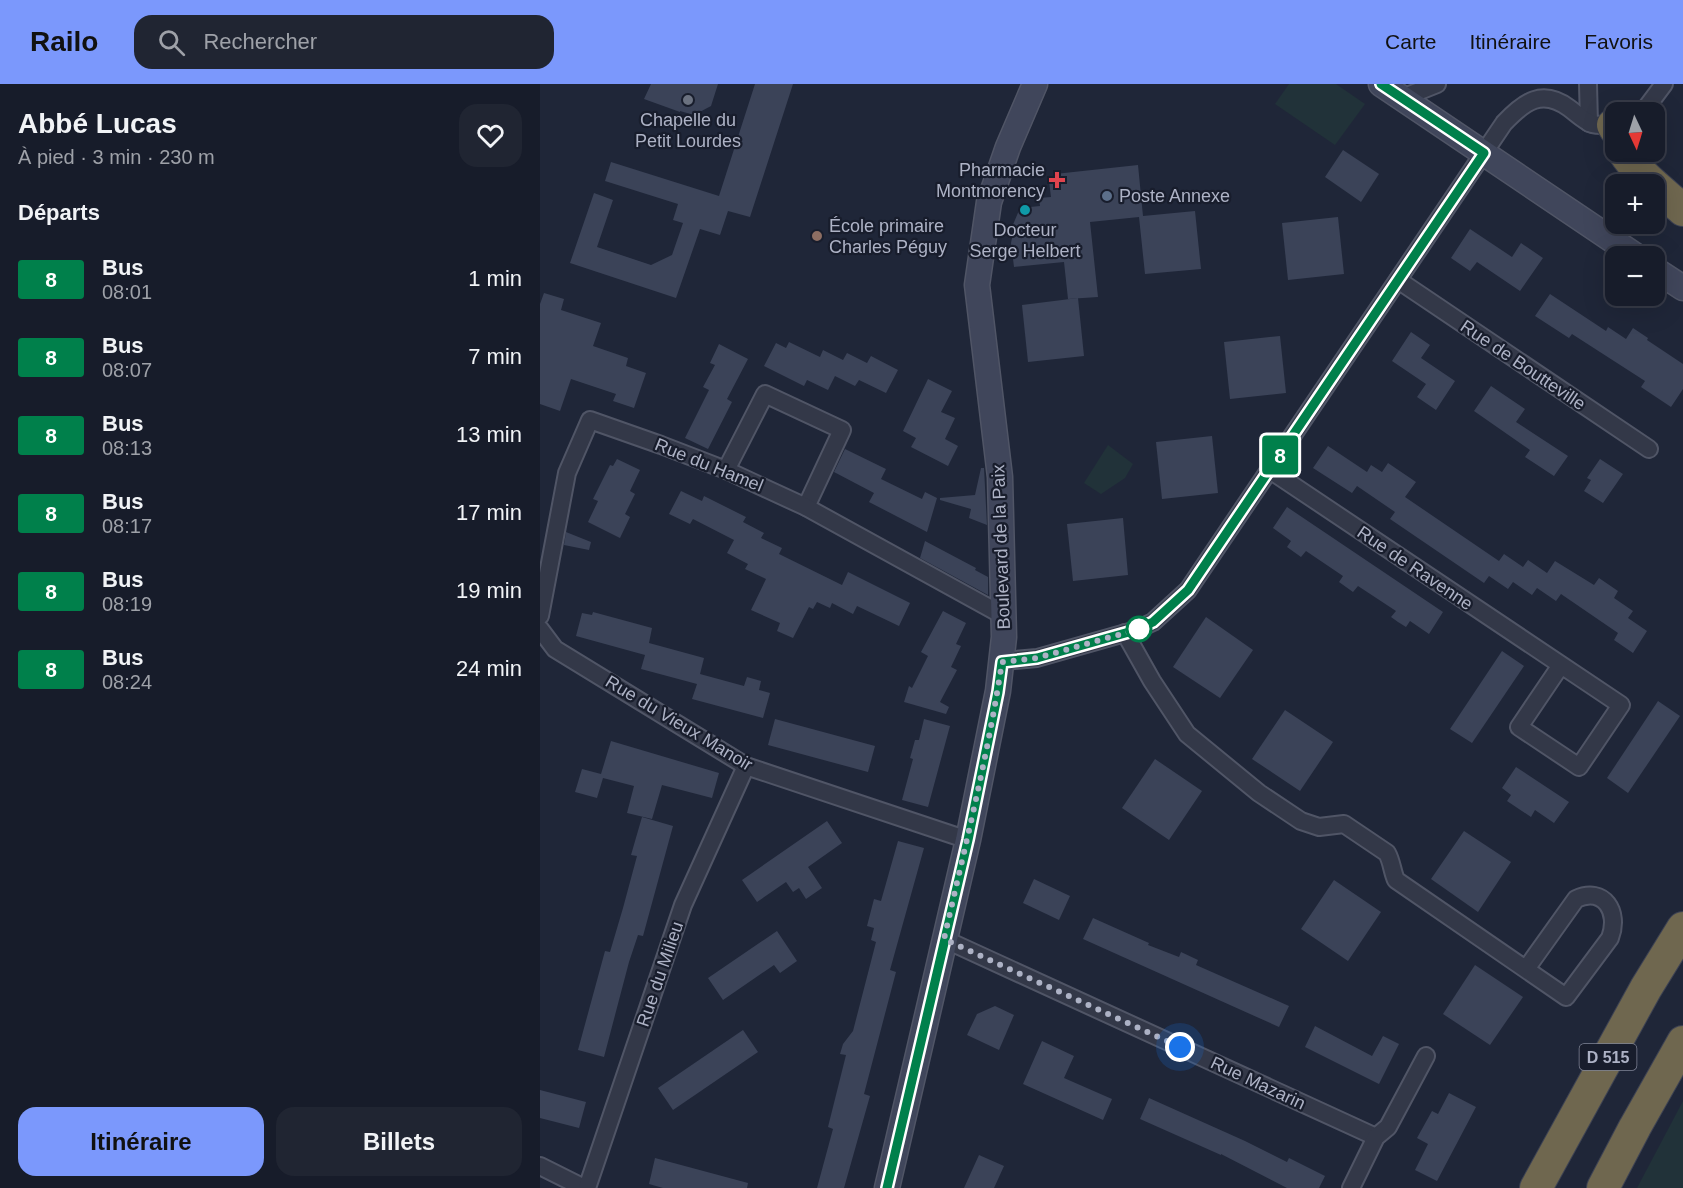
<!DOCTYPE html>
<html lang="fr">
<head>
<meta charset="utf-8">
<style>
	body { margin:0; font-family:Arial,sans-serif; background:#202532; color:#f1f3f6; height:100vh; display:flex; flex-direction:column; font-size:22px; white-space:nowrap }
	* { box-sizing:border-box; margin:0 }
	p { font-size:20px; color:#9ea1a8 }
	.icon { flex:none; width:33px; height:33px; fill:none; stroke:currentColor; stroke-width:2; stroke-linecap:round; stroke-linejoin:round }
	.map { position:relative; flex:1; overflow:hidden }
	.panel { display:flex; flex-direction:column; background:#171c2a; width:540px }
	.panel>* { flex:none }
	.badge { padding:0 12px; border-radius:4px; font-size:21px; line-height:39px }
	.needle { width:39px; rotate:176deg }
	.tools { position:absolute; left:1065px; top:18px; display:grid; gap:12px }
	.tools a { display:grid; place-items:center; width:60px; height:60px; border-radius:12px; background:#171c2a; box-shadow:0 6px 24px #0002,0 0 0 2px #363a47; font-size:30px }
	.you { position:absolute; width:30px; height:30px; margin:-15px; border:4px solid #fff; border-radius:50%; background:#1a73e8; box-shadow:0 0 0 9px #1a73e833 }
	.map>.badge { position:absolute; translate:-50% -50%; box-shadow:0 0 0 3px #fff }
	h2 { padding:0 18px; font-size:22px; line-height:54px }
	.round { display:grid; place-items:center; flex:none; width:63px; height:63px; border-radius:18px; background:#202532 }
	.summary { display:flex; align-items:center; justify-content:space-between; height:102px; padding:0 18px }
	h1 { font-size:28px; font-weight:700; line-height:45px }
	.button { display:flex; gap:12px; margin-top:auto; padding:12px 18px }
	.button a { flex:1; height:69px; border-radius:18px; background:#7b98fc; color:#111; font-size:24px; font-weight:700; line-height:69px; text-align:center }
	.button a+a { background:#202532; color:#f1f3f6 }
	ul { padding:0; list-style:none }
	li { display:flex; align-items:center; gap:18px; height:78px; padding:0 18px }
	li div { flex:1 }
	li b { display:block; font-size:22px }
	li em { font-style:normal }
	li .badge { min-width:66px; font-weight:700; text-align:center }
	header { display:flex; align-items:center; gap:36px; box-sizing:border-box; height:84px; padding:0 30px; background:#7b98fc; color:#111 }
	header strong { font-size:28px }
	nav { display:flex; gap:33px; margin-inline-start:auto; font-size:21px }
	.search { width:420px; height:54px; background:#202532; display:flex; align-items:center; gap:15px; box-sizing:border-box; padding:0 21px; border-radius:18px; color:#9ea1a8; font-size:22px }
	main { display:flex; flex:1; min-height:0 }
	.map>svg:first-child { display:block }
</style>
</head>
<body>
<header>
<strong>Railo</strong>
<div class="search"><svg class="icon" aria-label="search" viewBox="0 0 24 24"><circle cx="10" cy="10" r="6"/><path d="M15 15l6 6"/></svg>Rechercher</div>
<nav><a>Carte</a><a>Itinéraire</a><a>Favoris</a></nav>
</header>
<main>
<section class="panel">
<div class="summary"><div><h1>Abbé Lucas</h1><p>À pied · 3 min · 230 m</p></div><a class="round"><svg class="icon" aria-label="heart" viewBox="0 0 24 24"><path d="M12 20l-8-8c-3-5 5-10 8-4 3-6 11-1 8 4z"/></svg></a></div>
<h2>Départs</h2>
<ul>
<li><span class="badge" style="background:#00804b;color:#fff">8</span><div><b>Bus</b><p>08:01</p></div><em>1 min</em></li>
<li><span class="badge" style="background:#00804b;color:#fff">8</span><div><b>Bus</b><p>08:07</p></div><em>7 min</em></li>
<li><span class="badge" style="background:#00804b;color:#fff">8</span><div><b>Bus</b><p>08:13</p></div><em>13 min</em></li>
<li><span class="badge" style="background:#00804b;color:#fff">8</span><div><b>Bus</b><p>08:17</p></div><em>17 min</em></li>
<li><span class="badge" style="background:#00804b;color:#fff">8</span><div><b>Bus</b><p>08:19</p></div><em>19 min</em></li>
<li><span class="badge" style="background:#00804b;color:#fff">8</span><div><b>Bus</b><p>08:24</p></div><em>24 min</em></li>
</ul>
<div class="button"><a>Itinéraire</a><a>Billets</a></div>
</section>
<div class="map">
<svg width="1143" height="1104" viewBox="0 0 1143 1104">
	<rect width="100%" height="100%" fill="#1f2638"/>
	<g fill="#213239">
		<polygon points="749,0 796,0 825,20 795,61 735,20"/>
		<polygon points="568,361 593,380 585,394 561,410 544,399"/>
		<polygon points="1143,1017 1143,1104 1097,1104"/>
	</g>
	<g fill="#3b4358">
		<polygon points="111,0 178,0 171,22 154,31 140,27 140,28 104,15"/>
		<polygon points="215,0 253,0 210,133 188,127 180,151 160,145 136,214 30,179 54,109 73,116 57,163 111,181 132,171 143,139 133,136 138,120 65,97 71,78 179,112"/>
		<polygon points="803,66 839,90 821,118 785,93"/>
		<polygon points="598,81 603,132 655,127 661,185 605,190 599,133 550,138 558,213 528,215 524,178 474,183 471,159 472,154 472,143 480,124 500,122 499,114 511,113 509,97 515,90"/>
		<polygon points="798,133 804,190 748,196 742,139"/>
		<polygon points="930,145 972,173 981,159 1003,174 980,207 937,178 930,187 911,174"/>
		<polygon points="4,209 24,215 21,226 61,239 53,262 88,274 86,282 106,289 94,324 73,317 76,310 31,295 20,327 0,320 0,220"/>
		<polygon points="1010,210 1066,247 1068,243 1086,255 1093,244 1108,254 1107,256 1143,280 1143,305 1131,323 1101,303 1105,297 1032,250 1029,254 995,232"/>
		<polygon points="538,214 544,272 488,278 482,221"/>
		<polygon points="871,248 890,261 881,274 915,297 896,326 877,313 886,300 852,277"/>
		<polygon points="740,252 746,309 690,315 684,258"/>
		<polygon points="249,258 280,273 283,266 303,276 307,269 327,279 331,272 358,286 346,309 319,296 315,302 295,292 288,306 267,296 264,302 224,282 236,259 246,264"/>
		<polygon points="179,260 208,275 187,315 192,318 168,365 145,354 169,306 163,303 175,281 170,279"/>
		<polygon points="388,295 412,307 401,328 415,334 405,355 418,362 408,382 371,363 376,354 363,347"/>
		<polygon points="951,302 985,325 976,338 1028,372 1014,392 985,373 990,366 934,327"/>
		<polygon points="672,352 678,409 622,415 616,358"/>
		<polygon points="788,362 827,388 831,381 842,388 848,379 876,398 865,413 959,477 964,470 983,483 988,476 1007,489 1015,477 1054,501 1059,494 1078,507 1074,514 1093,527 1088,534 1107,547 1093,569 1074,556 1078,549 1021,510 1016,517 997,504 992,511 973,498 968,505 949,492 944,499 850,435 855,428 817,402 812,409 773,384"/>
		<polygon points="305,365 346,385 341,395 382,415 385,408 397,414 387,448 329,418 334,409 294,388"/>
		<polygon points="77,375 100,386 90,407 95,410 85,430 90,433 80,454 48,438 58,417 53,415 70,381 73,382"/>
		<polygon points="1060,375 1083,390 1063,419 1044,407 1051,396 1047,394"/>
		<polygon points="441,384 444,384 447,441 429,434 431,425 400,416 400,414 435,411"/>
		<polygon points="141,407 162,417 164,412 206,433 203,438 224,449 221,454 242,464 239,470 302,501 308,488 370,519 359,542 317,522 313,530 292,519 290,524 277,518 273,525 269,523 253,554 237,547 240,539 211,526 226,495 205,485 208,480 187,469 194,456 153,435 150,440 129,430"/>
		<polygon points="747,423 903,528 889,550 870,537 866,543 858,538 851,533 856,527 818,502 813,508 799,498 803,492 766,467 761,473 747,463 751,457 733,444"/>
		<polygon points="583,434 588,491 533,497 527,440"/>
		<polygon points="26,448 51,458 49,466 24,461"/>
		<polygon points="385,457 436,484 435,486 448,493 448,511 380,474"/>
		<polygon points="403,527 426,539 416,560 421,562 411,583 417,586 400,618 409,623 406,630 364,618 369,602 372,604 388,572 381,568"/>
		<polygon points="53,528 112,544 109,559 164,574 160,590 204,602 207,593 221,597 219,606 230,609 223,634 152,615 157,600 101,585 105,571 36,552 42,529 52,531"/>
		<polygon points="666,533 713,566 680,614 633,583"/>
		<polygon points="962,567 984,582 932,659 910,645"/>
		<polygon points="1118,617 1140,632 1088,709 1067,694"/>
		<polygon points="745,626 793,658 760,707 712,675"/>
		<polygon points="235,635 335,662 328,688 228,661"/>
		<polygon points="384,635 410,642 388,723 362,716 373,675 370,674 375,656 379,656"/>
		<polygon points="71,657 179,689 172,714 122,701 112,735 87,729 94,702 63,694 57,714 35,708 42,685 61,690"/>
		<polygon points="615,675 662,707 629,756 582,724"/>
		<polygon points="976,683 1029,718 1014,739 995,726 991,733 967,717 971,711 962,704"/>
		<polygon points="102,733 133,742 103,852 98,851 89,878 64,973 38,966 65,867 70,868 83,824 97,772 91,771"/>
		<polygon points="287,737 302,759 268,783 282,804 266,815 259,804 253,808 246,798 217,818 202,796"/>
		<polygon points="924,747 971,778 938,828 891,795"/>
		<polygon points="358,757 384,764 350,886 356,888 324,1010 330,1012 304,1104 277,1104 293,1045 288,1043 306,971 300,970 303,960 313,947 336,858 331,856 334,844 327,842 334,815 341,817"/>
		<polygon points="494,795 530,812 519,836 483,819"/>
		<polygon points="794,796 841,828 808,877 761,845"/>
		<polygon points="553,834 609,859 608,861 639,873 641,868 658,876 656,881 749,922 739,943 543,855"/>
		<polygon points="237,847 257,877 240,889 234,881 183,916 168,894"/>
		<polygon points="935,881 983,913 950,961 903,930"/>
		<polygon points="455,922 474,931 459,966 427,951 437,930"/>
		<polygon points="775,942 832,972 843,952 859,960 839,1000 765,963"/>
		<polygon points="203,946 218,968 133,1026 118,1004"/>
		<polygon points="502,957 534,972 524,994 572,1015 563,1036 483,1000"/>
		<polygon points="0,1006 46,1018 39,1044 0,1034"/>
		<polygon points="909,1009 936,1023 897,1097 875,1086 888,1060 877,1054 892,1027 898,1030"/>
		<polygon points="609,1014 705,1057 747,1078 749,1074 785,1092 779,1104 747,1104 681,1070 681,1071 600,1035"/>
		<polygon points="439,1071 464,1082 454,1104 424,1104"/>
		<polygon points="115,1074 208,1099 207,1104 123,1104 109,1100"/>
	</g>
	<g fill="none" stroke-linecap="round" stroke-linejoin="round">
		<g stroke="#505566" stroke-width="20">
			<g id="street">
				<polyline points="1048,0 1049,39"/>
				<polyline points="862,14 897,0"/>
				<polyline points="1103,28 1124,0"/>
				<polyline points="858,196 1109,365"/>
				<polyline points="186,386 225,310 302,346 266,423"/>
				<polyline points="730,386 1081,621 1039,683 979,643 1021,581"/>
				<polyline points="0,532 27,389 50,336 121,361 186,386 229,406 266,423 464,532"/>
				<polyline points="0,545 15,565 206,682 428,756"/>
				<path d="M585 549 612 597 647 650 719 709 761 737 779 743 804 740 847 769C852 778 852 787 856 796L1026 913 1070 854C1080 828 1064 802 1036 815L986 885"/>
				<path d="M463 577 497 574 596 546 613 538 648 506 964 39C984 18 1002 4 1029 24 1036 29 1044 37 1052 40 1060 42 1068 41 1076 40"/>
				<polyline points="404,855 836,1053"/>
				<polyline points="0,1082 44,1104"/>
				<polyline points="47,1104 143,821 206,682"/>
				<polyline points="811,1104 836,1053 848,1043 886,972"/>
			</g>
		</g>
		<g stroke="#505566" stroke-width="27">
			<g id="secondary">
				<polyline points="841,0 1096,172"/>
				<polyline points="1114,185 1143,204"/>
				<polyline points="347,1104 428,756 458,607 464,553 460,393 437,201 449,118 468,63 495,0"/>
			</g>
		</g>
		<g stroke="#3d4253" stroke-width="34">
			<g id="highway">
				<polyline points="1073,41 1076,46"/>
				<path d="M1084 68C1096 88 1125 110 1143 126"/>
				<polyline points="996,1104 1106,904 1143,844"/>
				<polyline points="1063,1104 1095,1043 1143,958"/>
			</g>
		</g>
		<use href="#street" stroke="#333848" stroke-width="16"/>
		<use href="#secondary" stroke="#40465b" stroke-width="24"/>
		<use href="#highway" stroke="#6f674f" stroke-width="32"/>
	</g>
	<g fill="none" stroke-linecap="round" stroke-linejoin="round">
		<g stroke="#fff" stroke-width="14">
			<polyline id="line" points="347,1104 428,756 458,608 462,578 497,574 596,546 613,538 648,506 944,69 841,0"/>
		</g>
		<use href="#line" stroke="#00804b" stroke-width="9"/>
		<path stroke="#adb2c5" stroke-width="6" stroke-dasharray="0 10.8" d="M599 545 497 574 462 578C448 671 425 763 404 855L640 963"/>
	</g>
	<circle fill="#6b7280" stroke="#181d2c" stroke-width="2" cx="148" cy="16" r="6"/>
	<path fill="#e0444e" stroke="#181d2c" stroke-width="2" d="M514 87h6v6h6v6h-6v6h-6v-6h-6v-6h6z"/>
	<circle fill="#5c6f8a" stroke="#181d2c" stroke-width="2" cx="567" cy="112" r="6"/>
	<circle fill="#0f9aa8" stroke="#181d2c" stroke-width="2" cx="485" cy="126" r="6"/>
	<circle fill="#8d6e63" stroke="#181d2c" stroke-width="2" cx="277" cy="152" r="6"/>
	<circle fill="#fff" stroke="#00804b" stroke-width="3" cx="599" cy="545" r="12"/>
	<g text-anchor="middle" dominant-baseline="central" stroke-width="4.5" stroke-linejoin="round" paint-order="stroke">
		<rect fill="#181d2c" stroke="#808597" stroke-width="1.5" x="1039.5" y="960" width="57" height="26" rx="4.5"/>
		<g font-size="16" font-weight="bold" fill="#adb2c5">
			<text x="1068" y="973">D 515</text>
		</g>
		<g font-size="18" fill="#adb2c5" stroke="#181d2c">
			<text x="148" y="36">Chapelle du<tspan x="148" dy="21">Petit Lourdes</tspan></text>
			<text x="505" y="86" text-anchor="end">Pharmacie<tspan x="505" dy="21">Montmorency</tspan></text>
			<text x="579" y="112" text-anchor="start">Poste Annexe</text>
			<text x="289" y="142" text-anchor="start">École primaire<tspan x="289" dy="21">Charles Péguy</tspan></text>
			<text x="485" y="146">Docteur<tspan x="485" dy="21">Serge Helbert</tspan></text>
		</g>
		<g font-size="18" fill="#adb2c5" stroke="#181d2c">
			<text transform="translate(983 281) rotate(34)">Rue de Boutteville</text>
			<text transform="translate(169 381) rotate(22)">Rue du Hamel</text>
			<text transform="translate(461 463) rotate(-92)">Boulevard de la Paix</text>
			<text transform="translate(875 484) rotate(34)">Rue de Ravenne</text>
			<text transform="translate(139 639) rotate(31)">Rue du Vieux Manoir</text>
			<text transform="translate(120 890) rotate(-71)">Rue du Milieu</text>
			<text transform="translate(718 999) rotate(25)">Rue Mazarin</text>
		</g>
	</g>
</svg>
<div class="tools">
<a><svg class="needle" viewBox="-14 -14 28 28"><path d="M0-13l5 13h-10z" fill="#e53935"/><path d="M0 13l5-13h-10z" fill="#9ea1a8"/></svg></a>
<a>+</a>
<a>−</a>
</div>
<div class="you" style="left:640px;top:963px"></div>
<b class="badge" style="left:740px;top:371px;background:#00804b;color:#fff">8</b>
</div>
</main>
</body>
</html>
